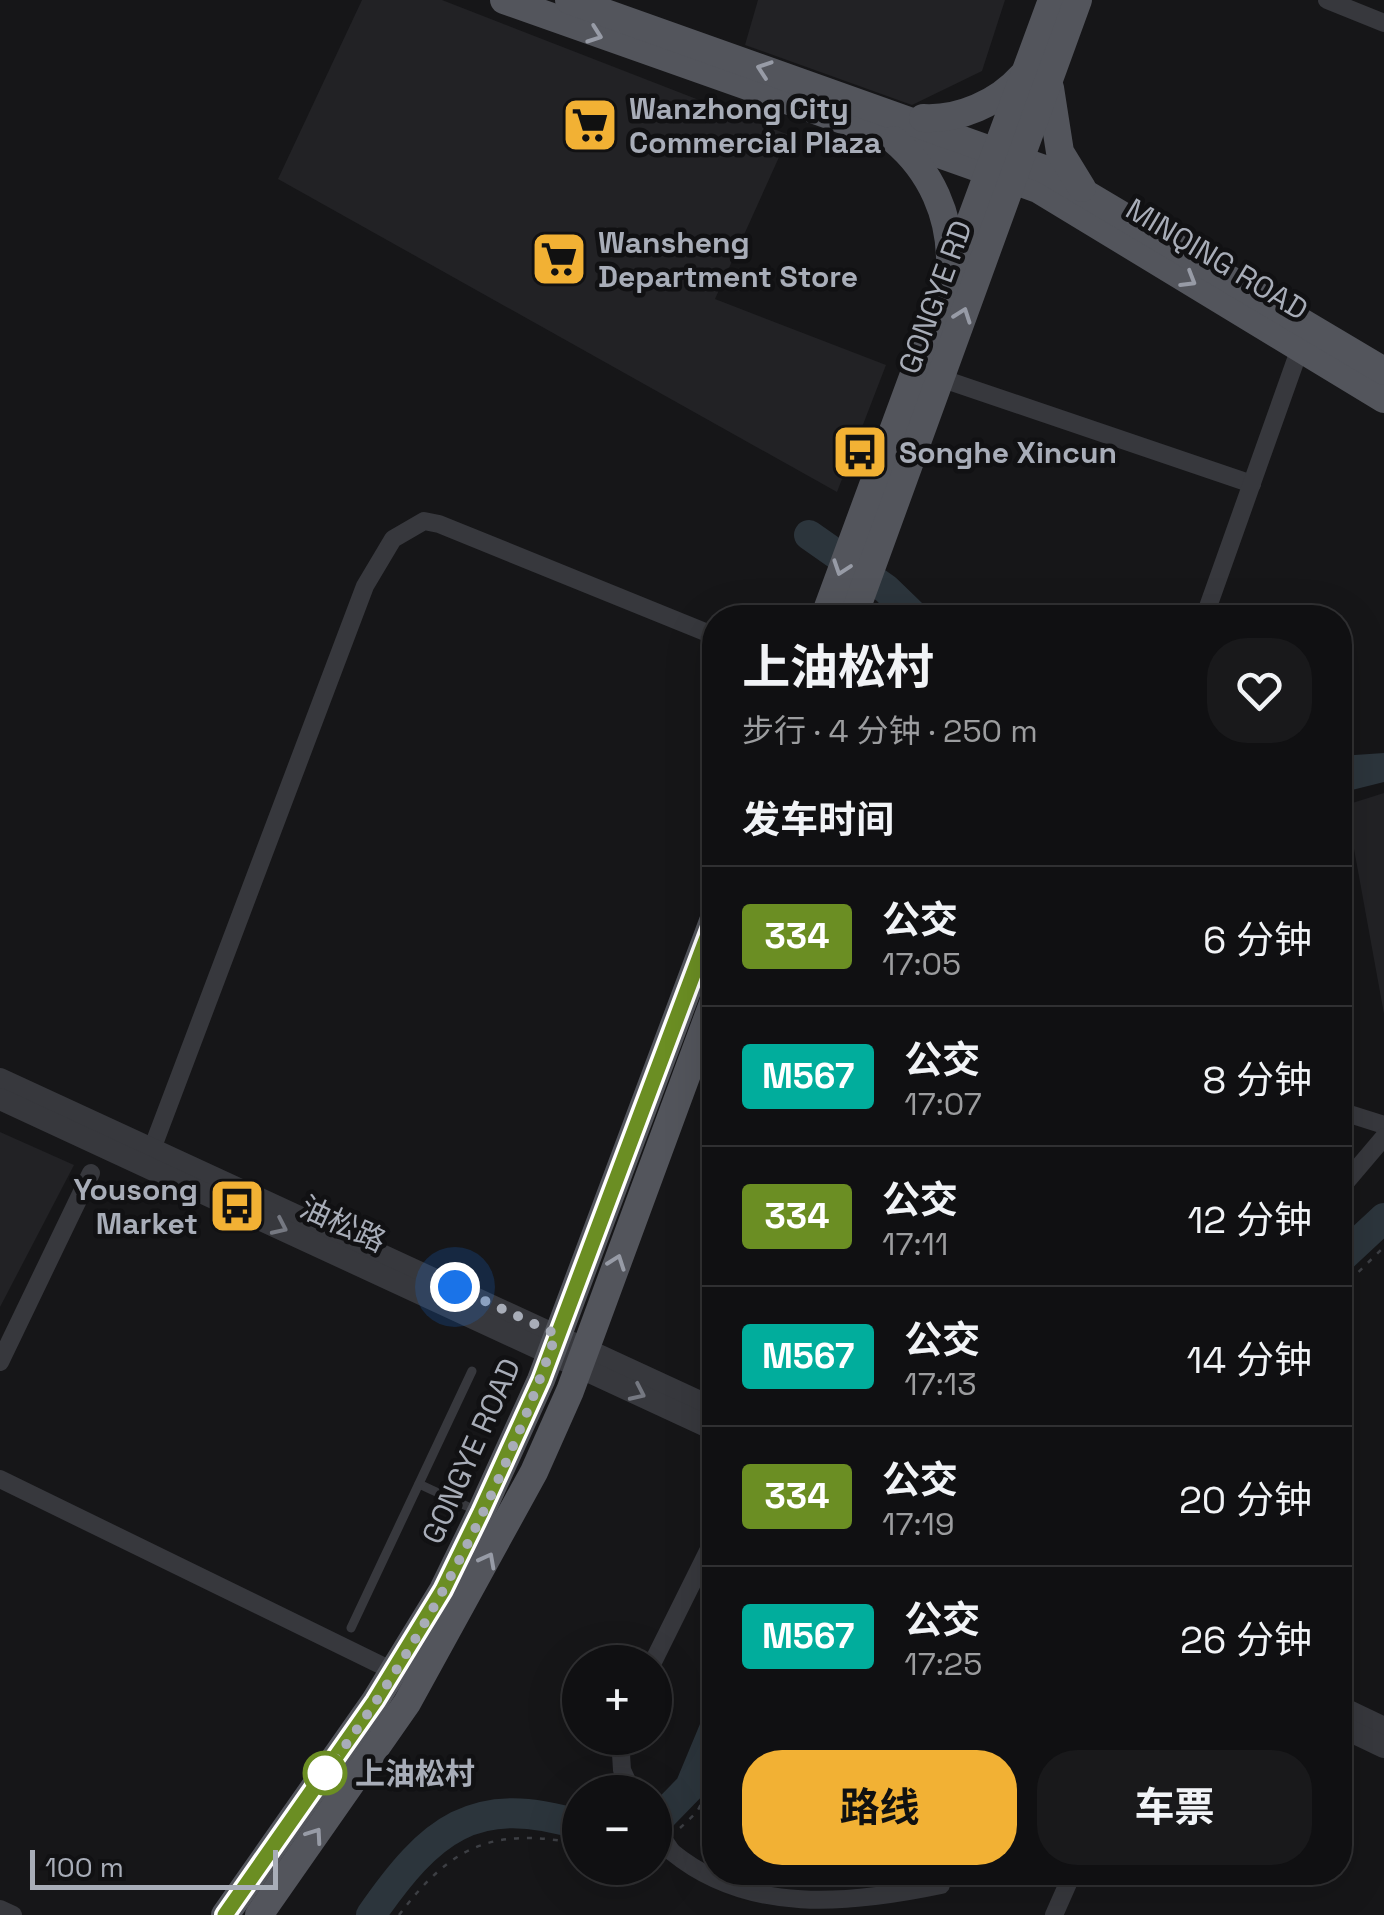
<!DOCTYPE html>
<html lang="zh">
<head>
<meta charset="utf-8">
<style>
	body { margin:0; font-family:"Space Grotesk","Noto Sans SC",sans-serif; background:#19191b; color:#f1f3f6; height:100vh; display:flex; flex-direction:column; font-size:38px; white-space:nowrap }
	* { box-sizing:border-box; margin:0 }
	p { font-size:32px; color:#9c9d9f }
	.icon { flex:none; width:55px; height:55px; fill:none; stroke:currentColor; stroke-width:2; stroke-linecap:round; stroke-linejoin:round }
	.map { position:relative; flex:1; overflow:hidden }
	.drawer { position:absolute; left:702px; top:605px; width:650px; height:1280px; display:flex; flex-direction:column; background:#101012; border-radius:40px; box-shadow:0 10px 40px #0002,0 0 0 2px #303032 }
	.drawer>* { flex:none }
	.badge { padding:0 20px; border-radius:8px; font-size:35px; line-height:65px }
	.fabs { position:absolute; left:562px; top:1645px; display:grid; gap:20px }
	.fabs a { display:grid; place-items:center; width:110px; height:110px; border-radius:50%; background:#101012; box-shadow:0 10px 40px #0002,0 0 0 2px #303032; font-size:50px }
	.scale { position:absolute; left:30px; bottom:25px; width:248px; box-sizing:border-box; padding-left:10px; border:5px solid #a8adb8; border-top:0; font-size:28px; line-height:35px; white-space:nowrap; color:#a8adb8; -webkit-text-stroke:8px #111113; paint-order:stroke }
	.you { position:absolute; width:50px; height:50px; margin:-25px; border:8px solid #fff; border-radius:50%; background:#1a73e8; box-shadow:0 0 0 15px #1a73e833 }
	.map>.badge { position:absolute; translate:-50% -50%; box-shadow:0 0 0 5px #fff }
	h2 { padding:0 40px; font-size:38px; line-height:90px }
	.round { display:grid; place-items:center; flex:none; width:105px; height:105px; border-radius:40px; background:#19191b }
	.head { display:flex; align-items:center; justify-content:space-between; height:170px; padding:0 40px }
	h1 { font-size:48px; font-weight:700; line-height:75px }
	.primary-button { display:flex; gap:20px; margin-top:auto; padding:20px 40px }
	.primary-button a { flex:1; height:115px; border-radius:40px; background:#f2b134; color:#111; font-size:40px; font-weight:700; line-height:115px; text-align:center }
	.primary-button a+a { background:#19191b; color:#f1f3f6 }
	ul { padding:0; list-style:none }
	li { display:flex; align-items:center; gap:30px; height:140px; padding:0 40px; border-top:2px solid #303032 }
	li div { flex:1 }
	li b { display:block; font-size:38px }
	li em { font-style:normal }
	li .badge { min-width:110px; font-weight:700; text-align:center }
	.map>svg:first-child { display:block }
</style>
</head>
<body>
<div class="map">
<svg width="1384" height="1915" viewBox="0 0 1384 1915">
	<rect width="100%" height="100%" fill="#161618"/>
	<g fill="#222225">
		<polygon points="362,0 442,0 789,135 715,299 886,365 837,492 278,179"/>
		<polygon points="758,0 1005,0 982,71 912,105 745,45"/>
		<polygon points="1384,793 1384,1014 1346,805"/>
		<polygon points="0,1132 74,1165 0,1307"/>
	</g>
	<polygon fill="#2c353c" points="1384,753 1384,782 1340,793 1340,756"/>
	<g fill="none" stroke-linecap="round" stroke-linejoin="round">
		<g stroke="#2c353c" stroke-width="30">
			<polyline points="809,535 886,589 916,618"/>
			<polyline points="1340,1259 1384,1218"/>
			<polyline points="655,1823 690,1787 715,1727"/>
			<path d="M371 1915C430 1830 474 1792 580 1825"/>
		</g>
		<g stroke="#3d3f44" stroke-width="2.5" stroke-dasharray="5 8" stroke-linecap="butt">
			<polyline points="1340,1290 1384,1247"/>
			<polyline points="680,1828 697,1812 715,1777"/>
			<path d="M399 1915C452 1845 493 1827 580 1844"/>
		</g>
		<g stroke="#37383d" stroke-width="9">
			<polyline points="419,1484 475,1510"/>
			<polyline points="351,1628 472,1371"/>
		</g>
		<g stroke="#37383d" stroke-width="18">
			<polyline points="1327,0 1384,23"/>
			<polyline points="940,378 1252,484"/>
			<polyline points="1204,618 1300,348"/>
			<polyline points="1340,1111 1384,1125"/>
			<polyline points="149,1157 365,586 393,539 424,521 439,524 715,636"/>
			<polyline points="1340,1189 1384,1137"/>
			<polyline points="0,1362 91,1173"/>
			<polyline points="0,1479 393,1671"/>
			<polyline points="653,1662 715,1537"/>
			<polyline points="620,1738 622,1770 632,1792"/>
			<path d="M672 1852C749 1915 850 1904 941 1885"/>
			<polyline points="0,1909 13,1915"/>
			<polyline points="1054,1915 1073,1872"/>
		</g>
		<g stroke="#37383d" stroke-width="22">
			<polyline points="0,1079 715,1409"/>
			<polyline points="0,1099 715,1430"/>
			<polyline points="1340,1707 1384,1728"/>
			<polyline points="1340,1726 1384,1747"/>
		</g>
		<g stroke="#53555c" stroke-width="28">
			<polyline points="504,0 1038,189 1384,399"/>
			<polyline points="569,0 1044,169 1384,371"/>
			<polyline points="1050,88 1060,152 1082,188"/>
			<path d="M923 118C959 120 998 103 1022 76"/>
			<path d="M894 140C931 171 951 216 950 265"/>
			<polyline points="824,618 1052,0"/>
			<polyline points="853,618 1078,0"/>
			<polyline points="225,1915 375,1701 443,1590 481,1512 541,1380 715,916"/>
			<polyline points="259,1915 407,1703 534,1472 570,1391 715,998"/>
		</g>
		<polyline stroke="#37383d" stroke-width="18" points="655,1827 672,1852"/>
	</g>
	<defs><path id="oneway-chevron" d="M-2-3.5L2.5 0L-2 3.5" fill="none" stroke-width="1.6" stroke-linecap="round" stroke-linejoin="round" transform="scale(2.5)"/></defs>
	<g stroke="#979ba6">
		<use href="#oneway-chevron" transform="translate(595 35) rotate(20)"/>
		<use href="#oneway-chevron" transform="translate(764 69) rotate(-161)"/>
		<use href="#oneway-chevron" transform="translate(1189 280) rotate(31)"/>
		<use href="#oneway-chevron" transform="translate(963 315) rotate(-70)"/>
		<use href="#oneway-chevron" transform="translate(841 568) rotate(109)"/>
		<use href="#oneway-chevron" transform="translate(617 1262) rotate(-70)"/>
		<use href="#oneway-chevron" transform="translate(488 1560) rotate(-62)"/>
		<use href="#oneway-chevron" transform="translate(315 1835) rotate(-55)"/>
	</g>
	<g stroke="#757881">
		<use href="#oneway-chevron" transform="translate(280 1227) rotate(25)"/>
		<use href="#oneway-chevron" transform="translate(638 1393) rotate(25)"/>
	</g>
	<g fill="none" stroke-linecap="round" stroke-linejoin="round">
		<g stroke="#fff" stroke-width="22">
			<polyline id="line" points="225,1915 375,1701 443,1590 481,1512 541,1380 715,916"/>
		</g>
		<use href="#line" stroke="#6b8e23" stroke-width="15"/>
		<path stroke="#a8adb8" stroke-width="10" stroke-dasharray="0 18" d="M325 1773C424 1643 503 1489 556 1334L455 1287"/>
	</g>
	<defs>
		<g id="supermarket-square" transform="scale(2.875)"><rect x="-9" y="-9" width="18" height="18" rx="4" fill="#f2b134" stroke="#111113"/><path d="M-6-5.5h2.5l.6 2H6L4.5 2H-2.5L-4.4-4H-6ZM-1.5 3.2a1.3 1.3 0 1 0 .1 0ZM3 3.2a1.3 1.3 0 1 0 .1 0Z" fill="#111"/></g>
		<g id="bus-square" transform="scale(2.875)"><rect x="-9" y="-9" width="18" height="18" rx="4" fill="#f2b134" stroke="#111113"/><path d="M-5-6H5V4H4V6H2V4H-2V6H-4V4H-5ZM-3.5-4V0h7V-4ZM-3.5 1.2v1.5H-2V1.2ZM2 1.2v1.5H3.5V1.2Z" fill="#111"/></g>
	</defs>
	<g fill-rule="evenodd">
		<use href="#supermarket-square" x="590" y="125"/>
		<use href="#supermarket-square" x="559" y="259"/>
		<use href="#bus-square" x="860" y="452"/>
		<use href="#bus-square" x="237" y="1206"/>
	</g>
	<circle fill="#fff" stroke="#6b8e23" stroke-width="5" cx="325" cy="1773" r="20"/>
	<g text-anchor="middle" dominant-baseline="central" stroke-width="9" stroke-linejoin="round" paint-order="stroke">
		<g font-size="30" font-weight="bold" fill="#a8adb8" stroke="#111113" text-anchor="start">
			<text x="629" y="108">Wanzhong City<tspan x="629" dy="34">Commercial Plaza</tspan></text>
			<text x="598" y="242">Wansheng<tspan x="598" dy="34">Department Store</tspan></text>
			<text x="899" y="452">Songhe Xincun</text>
			<text x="198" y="1189" text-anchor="end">Yousong<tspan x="198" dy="34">Market</tspan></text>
		</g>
		<g font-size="30" fill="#a8adb8" stroke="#111113">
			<text transform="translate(1217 259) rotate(31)">MINQING ROAD</text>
			<text transform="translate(935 297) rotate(-70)">GONGYE RD</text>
			<text transform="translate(343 1224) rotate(25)">油松路</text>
			<text transform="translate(471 1451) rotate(-66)">GONGYE ROAD</text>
		</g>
		<g font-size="30" font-weight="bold" fill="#a8adb8" stroke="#111113" text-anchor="start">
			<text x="355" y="1773">上油松村</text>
		</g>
	</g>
</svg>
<div class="fabs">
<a>+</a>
<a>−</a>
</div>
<div class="scale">100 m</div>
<div class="you" style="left:455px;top:1287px"></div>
<section class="drawer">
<div class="head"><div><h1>上油松村</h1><p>步行 · 4 分钟 · 250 m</p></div><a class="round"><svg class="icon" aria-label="heart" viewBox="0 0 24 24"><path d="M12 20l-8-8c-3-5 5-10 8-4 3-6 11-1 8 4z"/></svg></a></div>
<h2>发车时间</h2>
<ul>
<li><span class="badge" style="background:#6b8e23;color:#fff">334</span><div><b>公交</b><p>17:05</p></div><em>6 分钟</em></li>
<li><span class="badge" style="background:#01ad9c;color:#fff">M567</span><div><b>公交</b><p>17:07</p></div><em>8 分钟</em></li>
<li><span class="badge" style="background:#6b8e23;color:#fff">334</span><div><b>公交</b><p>17:11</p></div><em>12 分钟</em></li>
<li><span class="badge" style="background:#01ad9c;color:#fff">M567</span><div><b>公交</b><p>17:13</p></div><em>14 分钟</em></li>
<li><span class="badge" style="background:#6b8e23;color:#fff">334</span><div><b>公交</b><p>17:19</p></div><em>20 分钟</em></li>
<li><span class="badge" style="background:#01ad9c;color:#fff">M567</span><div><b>公交</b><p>17:25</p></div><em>26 分钟</em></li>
</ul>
<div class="primary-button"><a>路线</a><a>车票</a></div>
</section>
</div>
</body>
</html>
